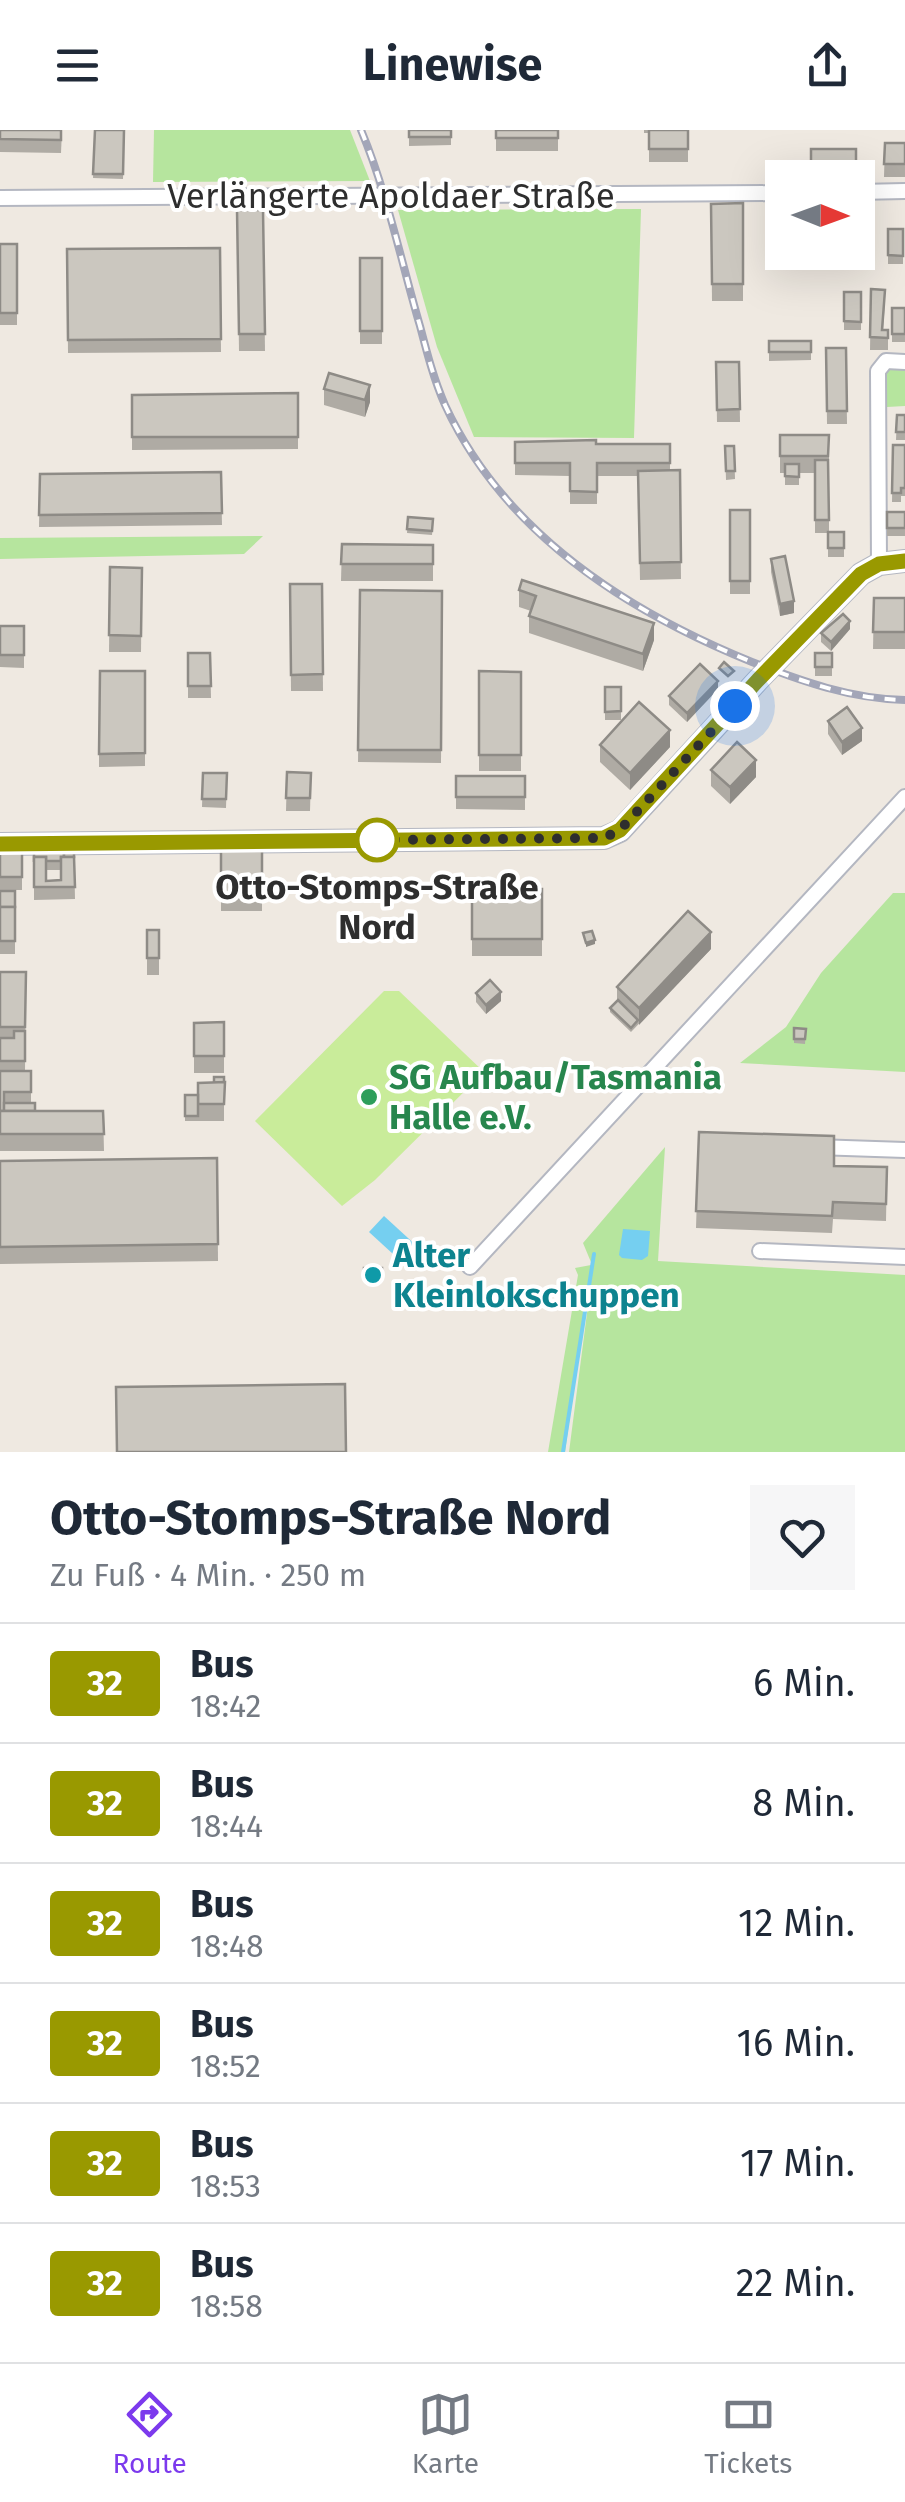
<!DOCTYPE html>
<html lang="de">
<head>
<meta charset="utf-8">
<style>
	body { margin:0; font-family:"Fira Sans",sans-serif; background:#f6f6f7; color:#1f2937; height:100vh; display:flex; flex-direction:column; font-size:38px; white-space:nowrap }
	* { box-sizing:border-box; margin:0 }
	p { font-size:32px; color:#747a83 }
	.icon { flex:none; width:55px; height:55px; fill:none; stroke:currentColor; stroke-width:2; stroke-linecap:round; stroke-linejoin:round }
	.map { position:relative; height:1322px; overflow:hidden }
	.side { display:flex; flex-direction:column; background:#fff; flex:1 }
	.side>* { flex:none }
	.badge { padding:0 20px; border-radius:8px; font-size:35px; line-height:65px }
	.needle { width:65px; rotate:91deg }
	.controls { position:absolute; left:765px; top:30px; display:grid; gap:20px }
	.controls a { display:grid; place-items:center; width:110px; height:110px; border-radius:0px; background:#fff; box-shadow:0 10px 40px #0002; font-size:50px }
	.you { position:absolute; width:50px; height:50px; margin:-25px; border:8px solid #fff; border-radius:50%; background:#1a73e8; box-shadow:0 0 0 15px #1a73e833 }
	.map>.badge { position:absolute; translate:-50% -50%; box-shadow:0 0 0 5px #fff }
	.round { display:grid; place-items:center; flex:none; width:105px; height:105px; border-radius:0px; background:#f6f6f7 }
	.overview { display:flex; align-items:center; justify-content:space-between; height:170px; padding:0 50px }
	h1 { font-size:48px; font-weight:700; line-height:75px }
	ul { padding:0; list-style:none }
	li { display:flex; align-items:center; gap:30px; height:120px; padding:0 50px; border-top:2px solid #e0e1e3 }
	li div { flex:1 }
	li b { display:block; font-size:38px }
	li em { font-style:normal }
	li .badge { min-width:110px; font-weight:700; text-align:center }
	header { display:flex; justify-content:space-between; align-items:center; height:130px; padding:0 50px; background:#fff; font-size:45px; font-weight:700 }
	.menu { display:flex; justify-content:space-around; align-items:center; height:140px; border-top:2px solid #e0e1e3; background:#fff; font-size:28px; color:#747a83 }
	.menu a { display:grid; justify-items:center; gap:5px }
	.menu .current { color:#7c3aed }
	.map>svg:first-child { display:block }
</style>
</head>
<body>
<header><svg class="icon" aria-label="menu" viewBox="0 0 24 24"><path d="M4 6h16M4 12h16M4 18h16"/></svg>Linewise<svg class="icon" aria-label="share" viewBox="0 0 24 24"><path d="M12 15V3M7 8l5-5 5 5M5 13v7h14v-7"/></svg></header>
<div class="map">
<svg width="905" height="1322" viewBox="0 0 905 1322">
	<rect width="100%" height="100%" fill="#efe9e1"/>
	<g fill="#b6e59e">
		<polygon points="154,0 350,0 370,51 153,52"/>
		<polygon points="641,79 634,308 474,307 437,217 398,80"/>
		<polygon points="887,238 905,238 905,276 887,277 883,273 883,241"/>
		<polygon points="263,406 244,424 0,429 0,408"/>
		<polygon points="893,763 905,763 905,942 740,933 786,897 821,843"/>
		<polygon points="665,1017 658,1131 905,1145 905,1322 569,1322 593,1137 583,1113"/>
		<polygon points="591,1135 565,1322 548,1322 578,1145 575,1138"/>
	</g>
	<polygon fill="#c9ec9a" points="384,861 399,861 484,942 375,1050 342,1076 255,991"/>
	<g fill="#75cff0">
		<polygon points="384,1086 420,1119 405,1135 369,1102"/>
		<polygon points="623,1099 650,1101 648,1126 642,1130 622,1128 619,1125"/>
	</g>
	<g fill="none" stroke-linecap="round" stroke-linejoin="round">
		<polyline stroke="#75cff0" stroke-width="4" points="563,1322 594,1124"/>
		<g stroke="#b4b7c1" stroke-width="18">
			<g id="street">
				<polyline points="858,62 905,61"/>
				<polyline points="0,68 782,63"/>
				<polyline points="879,434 878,241 886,231 905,232"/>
				<polyline points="816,1017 905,1020"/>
				<polyline points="760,1121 905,1127"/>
				<polyline points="470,1137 905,667"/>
			</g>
		</g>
		<g stroke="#b4b7c1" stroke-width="24">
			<polyline id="secondary" points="0,714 604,708 620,701 758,550 861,444 879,434 905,431"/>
		</g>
		<use href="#street" stroke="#fff" stroke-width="14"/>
		<use href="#secondary" stroke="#fff" stroke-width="20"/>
		<g stroke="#a3a6b8" stroke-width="8">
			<path id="rail" d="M361 0C387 62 401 131 420 196 427 223 434 250 445 275 504 403 626 481 752 532 801 551 851 569 905 570"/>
		</g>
		<use href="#rail" stroke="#fff" stroke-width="4" stroke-dasharray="11" stroke-linecap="butt"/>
	</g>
	<g fill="#afaba4" fill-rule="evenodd">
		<polygon points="0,0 62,0 61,23 0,22"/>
		<polygon points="95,0 124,0 123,49 93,48"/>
		<polygon points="409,0 451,0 451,15 409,16"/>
		<rect x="496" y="0" width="62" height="21"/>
		<polygon points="644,0 688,0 688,32 649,32 649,3 644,3"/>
		<polygon points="885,13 905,13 905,47 884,47"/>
		<rect x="811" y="19" width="45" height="29"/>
		<polygon points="743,73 743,171 712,171 711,74"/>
		<polygon points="237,80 263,80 265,221 239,221"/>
		<rect x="888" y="99" width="15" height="35"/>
		<rect x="0" y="114" width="17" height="81"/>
		<polygon points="220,118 221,222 68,223 67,119"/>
		<polygon points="786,122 803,122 802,136 786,135"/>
		<rect x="360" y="128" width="22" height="86"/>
		<polygon points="871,159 885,172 883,200 888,200 888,220 870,220"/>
		<rect x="844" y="162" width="17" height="38"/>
		<rect x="892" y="178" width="13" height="34"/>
		<polygon points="769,211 811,211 811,230 769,231"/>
		<polygon points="826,218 846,218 847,294 827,294"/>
		<polygon points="716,232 739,232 740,292 717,292"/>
		<polygon points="324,259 370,272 365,287 324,275"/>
		<polygon points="298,263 298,319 132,320 132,265"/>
		<polygon points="897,285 905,285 905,310 896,310"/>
		<polygon points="780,305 829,305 829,402 844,402 844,427 828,427 828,403 815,403 815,343 799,343 799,355 785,355 785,343 780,343"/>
		<polygon points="515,312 670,314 670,340 680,340 681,449 640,450 638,346 597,346 597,374 570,374 570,346 515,345"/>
		<polygon points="893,315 905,315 905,366 901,366 901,372 892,372"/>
		<polygon points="725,316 734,316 735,349 726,350"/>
		<polygon points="221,342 222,395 39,397 40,344"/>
		<rect x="730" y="380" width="20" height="84"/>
		<rect x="887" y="382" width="18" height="24"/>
		<polygon points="408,387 433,389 432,405 407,403"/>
		<polygon points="342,414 433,415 433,451 341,451"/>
		<polygon points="771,429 794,483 780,486 771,442"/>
		<polygon points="110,437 142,438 141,522 109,522"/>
		<polygon points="290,454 322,454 323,561 291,561"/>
		<polygon points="360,460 442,461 441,633 358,632"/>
		<polygon points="519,460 654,510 643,541 529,503 529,486 531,481 519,477"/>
		<polygon points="874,468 905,468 905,519 873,519"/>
		<polygon points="0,496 24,496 24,538 0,537"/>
		<polygon points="850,499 831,521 821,512 821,503"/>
		<polygon points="188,523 210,523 211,568 188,568"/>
		<rect x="815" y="523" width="17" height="23"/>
		<polygon points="145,541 145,636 99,637 99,624"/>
		<polygon points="479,541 521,542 521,641 479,641"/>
		<rect x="605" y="557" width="16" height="33"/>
		<polygon points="718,559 687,592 669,575 669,566"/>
		<polygon points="828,591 862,611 842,625 828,604"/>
		<polygon points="600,615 670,617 630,660 600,632"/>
		<polygon points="711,640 756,647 730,674 711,656"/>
		<polygon points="287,642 311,643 310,681 286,681"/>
		<polygon points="203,643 227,643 226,678 202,677"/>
		<polygon points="456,646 525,646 525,680 456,679"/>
		<polygon points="0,715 22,716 22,760 0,760"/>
		<path d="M34 719 74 723 75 769 34 770ZM46 740H61V750L46 751Z"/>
		<rect x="221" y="721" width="41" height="60"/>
		<rect x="472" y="759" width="70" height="67"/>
		<rect x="0" y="761" width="15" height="63"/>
		<rect x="147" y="800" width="12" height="45"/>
		<polygon points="711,819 631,902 610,882 610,878 617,872 617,857"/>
		<polygon points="0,842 26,842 25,941 31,941 31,973 35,981 103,981 104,1021 0,1021"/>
		<polygon points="476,863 501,871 486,884 476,872"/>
		<polygon points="224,892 224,943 194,943 194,893"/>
		<polygon points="794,898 806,899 805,914 794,913"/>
		<polygon points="224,947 224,991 185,991 185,965 198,965"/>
		<polygon points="699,1002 834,1036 887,1037 886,1091 833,1089 832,1103 696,1098"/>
		<polygon points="217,1028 218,1131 0,1134 0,1031"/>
		<rect x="364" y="1138" width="18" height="15"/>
	</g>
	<g fill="#8e8b86">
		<polygon points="370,255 370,272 365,287 365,270"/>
		<polygon points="794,471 794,483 780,486 780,474"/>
		<polygon points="850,491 850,499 831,521 831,512"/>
		<polygon points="654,493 654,510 643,541 643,524"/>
		<polygon points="718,551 718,559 687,592 687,583"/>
		<polygon points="862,598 862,611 842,625 842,612"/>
		<polygon points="670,600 670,617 630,660 630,643"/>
		<polygon points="756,630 756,647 730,674 730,657"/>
		<polygon points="711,802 711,819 639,895 639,878"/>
		<polygon points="595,810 595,814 586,817 586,813"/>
		<polygon points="501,862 501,871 486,884 486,875"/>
	</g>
	<g fill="#cbc7bf" stroke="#8e8b86" stroke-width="2.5">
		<polygon points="0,0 61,0 61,10 0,9"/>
		<polygon points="95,0 124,0 123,44 93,44"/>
		<rect x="409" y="0" width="42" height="7"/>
		<rect x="496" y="0" width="62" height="8"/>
		<rect x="649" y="0" width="39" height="19"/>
		<polygon points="885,13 905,13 905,34 884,34"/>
		<rect x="811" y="19" width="45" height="17"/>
		<polygon points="743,73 743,154 712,154 711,74"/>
		<polygon points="237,80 263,80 265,204 239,204"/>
		<polygon points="888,99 903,99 903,126 888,125"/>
		<rect x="0" y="114" width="17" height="69"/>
		<polygon points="220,118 221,209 68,210 67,119"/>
		<rect x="786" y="122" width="16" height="5"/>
		<rect x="360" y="128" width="22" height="73"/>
		<polygon points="871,159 885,160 882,200 888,200 888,208 870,207"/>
		<polygon points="844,162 861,162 861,192 844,191"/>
		<rect x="892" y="178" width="13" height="26"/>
		<rect x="769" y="211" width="42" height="11"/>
		<polygon points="826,218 846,218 847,281 827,281"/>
		<polygon points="716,232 739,232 740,279 717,280"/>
		<polygon points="329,243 370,255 365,270 324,259"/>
		<polygon points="298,263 298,307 132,307 132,265"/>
		<polygon points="897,285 905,285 905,302 896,302"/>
		<polygon points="780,305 829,305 828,326 780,326"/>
		<polygon points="596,310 596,314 670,314 670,333 597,333 597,362 570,361 570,333 515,333 515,312"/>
		<polygon points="893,315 905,315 905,358 901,358 901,363 892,363"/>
		<polygon points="725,316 734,316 735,341 726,341"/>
		<polygon points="815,330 828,330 829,390 815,390"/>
		<polygon points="785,334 799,334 799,347 785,346"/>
		<polygon points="680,340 681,432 640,433 638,341"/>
		<polygon points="221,342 222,383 39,385 40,344"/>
		<rect x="730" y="380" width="20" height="71"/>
		<rect x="887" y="382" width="18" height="16"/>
		<polygon points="408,387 433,389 432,401 407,399"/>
		<rect x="828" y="402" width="16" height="16"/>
		<polygon points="342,414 433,415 433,434 341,434"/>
		<polygon points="785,426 794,471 780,474 771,429"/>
		<polygon points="110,437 142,438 141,506 109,505"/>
		<polygon points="522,450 654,493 643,524 529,486 536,466 519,460"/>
		<polygon points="290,454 322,454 323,544 291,545"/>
		<polygon points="360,460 442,461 441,620 358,620"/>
		<polygon points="874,468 905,468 905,502 873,502"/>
		<polygon points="843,484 850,491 831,512 821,503"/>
		<rect x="0" y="496" width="24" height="29"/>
		<polygon points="188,523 210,523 211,556 188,556"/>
		<rect x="815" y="523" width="17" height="14"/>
		<polygon points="724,532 734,541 728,546 719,538"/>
		<polygon points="700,534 718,551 687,583 669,566"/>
		<polygon points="100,541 145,541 145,623 99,624"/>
		<polygon points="479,541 521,542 521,625 479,625"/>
		<polygon points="605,557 621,557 621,581 605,582"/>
		<polygon points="639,572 670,600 630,643 600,615"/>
		<polygon points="847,577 862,598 842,612 828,591"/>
		<polygon points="737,612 756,630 730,657 711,640"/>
		<polygon points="287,642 311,643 310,668 286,668"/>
		<polygon points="203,643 227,643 226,669 202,669"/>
		<rect x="456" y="646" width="69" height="21"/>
		<polygon points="0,715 22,716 22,747 0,747"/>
		<polygon points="64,718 64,727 61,727 61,731 46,731 46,727 34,727 34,732 34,719"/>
		<rect x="221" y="721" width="41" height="43"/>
		<rect x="64" y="723" width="10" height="4"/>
		<polygon points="34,727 46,727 46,751 61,750 61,727 74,727 75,757 34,757"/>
		<rect x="472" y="759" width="70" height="50"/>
		<rect x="0" y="761" width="15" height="16"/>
		<rect x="0" y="777" width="15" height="34"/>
		<polygon points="688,781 711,802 639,878 617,857"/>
		<rect x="147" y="800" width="12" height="28"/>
		<polygon points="592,801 595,810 586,813 583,803"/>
		<polygon points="0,842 26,842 25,897 0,897"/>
		<polygon points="490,850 501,862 486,875 476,863"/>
		<polygon points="618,870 638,890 631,898 610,878"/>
		<polygon points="224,892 224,926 194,926 194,893"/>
		<polygon points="794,898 806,899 805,909 794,909"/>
		<polygon points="14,901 25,901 25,931 0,931 0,908 14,908"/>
		<polygon points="0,941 31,941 31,962 4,962 4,981 0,981"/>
		<polygon points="214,947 224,947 224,952 214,953"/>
		<polygon points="225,952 224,974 198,974 198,953"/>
		<rect x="185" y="965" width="13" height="21"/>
		<rect x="4" y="973" width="31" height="8"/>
		<polygon points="0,981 103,981 104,1004 0,1004"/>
		<polygon points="699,1002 834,1006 834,1036 887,1037 886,1074 833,1072 832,1086 696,1081"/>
		<polygon points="217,1028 218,1114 0,1117 0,1031"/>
		<rect x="364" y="1138" width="18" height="10"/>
		<polygon points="345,1254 346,1322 117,1322 116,1257"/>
	</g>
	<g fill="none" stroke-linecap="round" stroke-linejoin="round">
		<g stroke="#fff" stroke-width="22">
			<polyline id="line" points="0,714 604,708 620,700 758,550 861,444 879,434 905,431"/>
		</g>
		<use href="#line" stroke="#990" stroke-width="15"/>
		<polyline stroke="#2e2e2e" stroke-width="10" stroke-dasharray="0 18" points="377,710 604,708 620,700 735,576"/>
	</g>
	<circle fill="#fff" stroke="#990" stroke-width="5" cx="377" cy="710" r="20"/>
	<circle fill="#2e9e5b" stroke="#fff" stroke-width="4" cx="369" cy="967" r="10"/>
	<circle fill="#0f9aa8" stroke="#fff" stroke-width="4" cx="373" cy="1145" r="10"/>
	<g text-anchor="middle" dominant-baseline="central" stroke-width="8" stroke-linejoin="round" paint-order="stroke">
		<g font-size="35" fill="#2e2e2e" stroke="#fff">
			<text x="391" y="66">Verlängerte Apoldaer Straße</text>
		</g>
		<g font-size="35" font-weight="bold" fill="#2e2e2e" stroke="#fff">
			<text x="377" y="757">Otto-Stomps-Straße<tspan x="377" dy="40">Nord</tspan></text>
		</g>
		<g font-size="35" font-weight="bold" fill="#27864d" stroke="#fff" text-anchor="start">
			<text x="389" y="947">SG Aufbau/Tasmania<tspan x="389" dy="40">Halle e.V.</tspan></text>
		</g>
		<g font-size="35" font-weight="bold" fill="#0d838f" stroke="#fff" text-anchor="start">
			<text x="393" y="1125">Alter<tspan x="393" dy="40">Kleinlokschuppen</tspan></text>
		</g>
	</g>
</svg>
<div class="controls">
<a><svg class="needle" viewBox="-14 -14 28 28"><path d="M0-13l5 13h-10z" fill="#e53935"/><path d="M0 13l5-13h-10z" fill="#747a83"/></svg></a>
</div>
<div class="you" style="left:735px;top:576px"></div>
</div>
<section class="side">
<div class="overview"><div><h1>Otto-Stomps-Straße Nord</h1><p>Zu Fuß · 4 Min. · 250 m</p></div><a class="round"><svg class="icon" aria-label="heart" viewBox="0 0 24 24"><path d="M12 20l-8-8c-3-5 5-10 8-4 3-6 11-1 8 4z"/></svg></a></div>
<ul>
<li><span class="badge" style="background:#990;color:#fff">32</span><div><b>Bus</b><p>18:42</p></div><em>6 Min.</em></li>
<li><span class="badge" style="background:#990;color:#fff">32</span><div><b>Bus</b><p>18:44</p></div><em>8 Min.</em></li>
<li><span class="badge" style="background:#990;color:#fff">32</span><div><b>Bus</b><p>18:48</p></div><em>12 Min.</em></li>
<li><span class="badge" style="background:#990;color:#fff">32</span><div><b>Bus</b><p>18:52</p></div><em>16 Min.</em></li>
<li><span class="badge" style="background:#990;color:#fff">32</span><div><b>Bus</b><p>18:53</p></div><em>17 Min.</em></li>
<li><span class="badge" style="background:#990;color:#fff">32</span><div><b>Bus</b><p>18:58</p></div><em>22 Min.</em></li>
</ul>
</section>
<nav class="menu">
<a class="current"><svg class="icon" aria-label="directions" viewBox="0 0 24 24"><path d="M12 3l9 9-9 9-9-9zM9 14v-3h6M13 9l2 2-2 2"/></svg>Route</a>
<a><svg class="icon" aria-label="map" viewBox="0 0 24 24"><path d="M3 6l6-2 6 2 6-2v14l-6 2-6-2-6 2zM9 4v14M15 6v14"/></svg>Karte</a>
<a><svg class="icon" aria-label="tickets" viewBox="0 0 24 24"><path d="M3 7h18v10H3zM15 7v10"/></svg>Tickets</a>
</nav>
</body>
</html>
